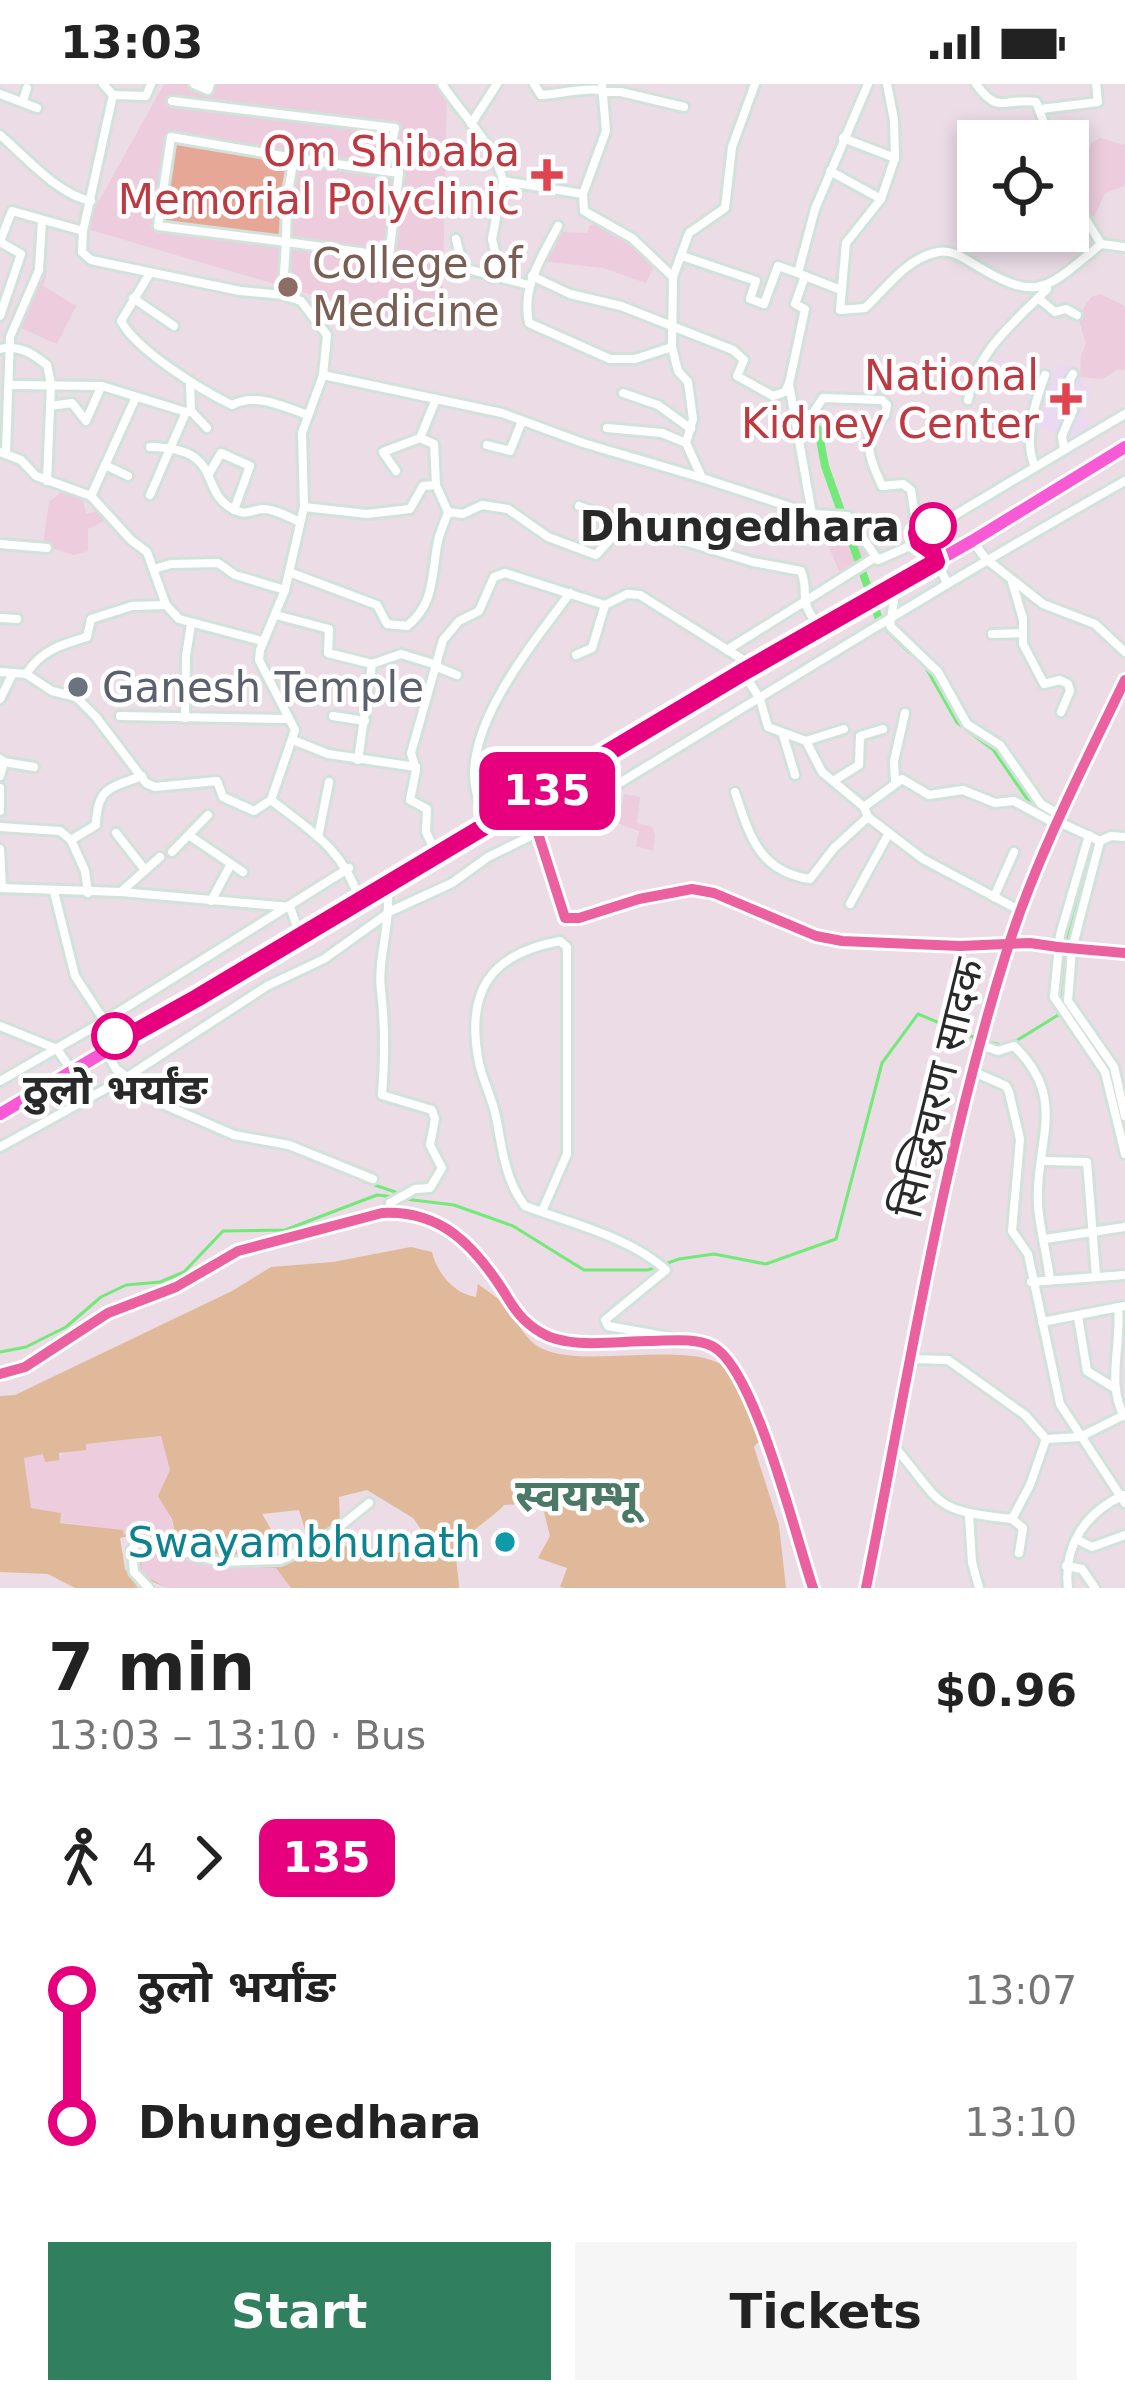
<!DOCTYPE html>
<html lang="en">
<head>
<meta charset="utf-8">
<style>
	body { margin:0; font-family:"DejaVu Sans","Noto Sans Devanagari",sans-serif; background:#f6f6f6; color:#222; height:100vh; display:flex; flex-direction:column; font-size:45px; white-space:nowrap }
	* { box-sizing:border-box; margin:0 }
	p { font-size:39px; color:#767676 }
	.icon { flex:none; width:66px; height:66px; fill:none; stroke:currentColor; stroke-width:2; stroke-linecap:round; stroke-linejoin:round }
	.map { position:relative; height:1504px; overflow:hidden }
	.side { display:flex; flex-direction:column; background:#fff; flex:1 }
	.side>* { flex:none }
	.badge { padding:0 24px; border-radius:18px; font-size:42px; line-height:78px }
	.controls { position:absolute; left:957px; top:36px; display:grid; gap:24px }
	.controls a { display:grid; place-items:center; width:132px; height:132px; border-radius:0px; background:#fff; box-shadow:0 6px 18px #0003; font-size:60px }
	.map>.badge { position:absolute; translate:-50% -50%; box-shadow:0 0 0 6px #fff }
	.legs { display:flex; align-items:center; gap:18px; height:132px; padding:0 48px; font-size:39px }
	.legs p { margin-inline-start:auto }
	.overview { display:flex; align-items:center; justify-content:space-between; height:204px; padding:0 48px }
	h1 { font-size:66px; font-weight:700; line-height:90px }
	.primary-button { display:flex; gap:24px; margin-top:auto; padding:24px 48px }
	.primary-button a { flex:1; height:138px; border-radius:0px; background:#308060; color:#fff; font-size:48px; font-weight:700; line-height:138px; text-align:center }
	.primary-button a+a { background:#f6f6f6; color:#222 }
	ul { padding:0 48px; list-style:none }
	li { display:flex; align-items:center; gap:42px; height:132px; font-size:45px }
	li i { display:grid; place-items:center; width:18px; height:100%; margin:0 15px; background:currentColor }
	li i::after { content:''; width:30px; height:30px; margin:-15px; border:9px solid; border-radius:50%; background:#fff }
	li p { margin-inline-start:auto }
	li:first-child i { background:linear-gradient(#0000 50%,currentColor 0) }
	li:last-child i { background:linear-gradient(currentColor 50%,#0000 0) }
	.status { display:flex; justify-content:space-between; align-items:center; height:84px; padding:0 60px; background:#fff; direction:ltr }
	.status svg { height:33px; fill:currentColor }
	.map>svg:first-child { display:block }
</style>
</head>
<body>
<div class="status"><b>13:03</b><svg viewBox="0 0 49 12"><path d="M0 12V9h3v3zM5 12V6h3v6zM10 12V3h3v9zM15 12V0h3v12zM26 1h20v11H26zM47 4h2v5h-2z"/></svg></div>
<div class="map">
<svg width="1125" height="1504" viewBox="0 0 1125 1504">
	<rect width="100%" height="100%" fill="#ebdce6"/>
	<g fill="#ecccdd">
		<polygon points="164,0 447,0 442,249 84,144"/>
		<polygon points="1100,54 1125,61 1125,102 1105,109 1094,133 1068,120 1068,103 1085,82 1091,59"/>
		<polygon points="603,139 616,141 656,179 646,199 604,184 541,177 562,148 587,149 590,141"/>
		<polygon points="39,186 47,187 43,202 76,222 57,260 16,242"/>
		<polygon points="1100,210 1125,222 1125,286 1118,285 1102,295 1080,293 1081,272 1086,260 1078,233 1091,213"/>
		<polygon points="69,402 82,409 86,430 99,426 106,436 88,445 88,467 74,471 43,461 49,418"/>
		<polygon points="858,452 870,471 869,479 842,494 828,461"/>
		<polygon points="624,710 640,713 637,739 652,743 655,751 653,767 636,762 639,747 614,738 617,720 622,721"/>
		<polygon points="162,1352 170,1386 162,1405 176,1454 144,1444 124,1451 122,1446 59,1438 61,1429 31,1424 24,1373 44,1369 45,1378 85,1360"/>
		<polygon points="148,1465 212,1481 276,1484 291,1504 168,1504 142,1490 141,1470"/>
	</g>
	<polygon fill="#ebd9f2" points="1056,281 1077,282 1078,295 1090,307 1089,321 1082,329 1091,344 1064,361 1056,350 1038,343 1040,332 1037,328 1050,287"/>
	<path fill="#e0b99a" fill-rule="evenodd" d="M411 1163 432 1168C437 1189 454 1210 476 1213L478 1200C487 1207 499 1214 506 1223 518 1237 525 1257 543 1265 589 1286 701 1252 732 1289 744 1304 751 1330 760 1348L759 1357 754 1363 779 1441 786 1504H564L560 1503 567 1484 538 1474 550 1452 544 1428 524 1420 504 1421C493 1434 463 1451 458 1463 454 1474 459 1492 459 1504H291L276 1484 212 1481 149 1465 141 1470 142 1490 167 1504 142 1493 139 1470 148 1463C211 1481 266 1486 330 1470L333 1460 392 1471 403 1467 410 1475 421 1466 425 1451 413 1434 367 1406 339 1413 340 1437 309 1459 299 1426 262 1430 271 1445 264 1473 201 1469 142 1449 120 1454 125 1485 138 1504H75L48 1490 0 1488V1312L15 1311 232 1207 271 1183 333 1178ZM161 1352 170 1386 158 1412 172 1435 176 1454 137 1443V1449L124 1451 123 1446 60 1439 61 1429 31 1424 24 1374 43 1370 45 1378 59 1376V1369L86 1366V1360Z"/>
	<polygon fill="#e7a796" points="175,58 287,78 278,154 162,136"/>
	<g fill="none" stroke-linecap="round" stroke-linejoin="round">
		<g stroke="#72e978" stroke-width="3">
			<polyline points="987,958 1008,962 1063,928"/>
			<polyline points="363,1097 401,1110"/>
			<polyline points="405,1115 454,1121 513,1142 584,1186 648,1186 679,1175 714,1170 766,1180 836,1155 882,979 918,930 978,955"/>
			<polyline points="0,1268 26,1263 66,1243 101,1213 126,1201 160,1198 184,1188 223,1147 285,1146 377,1111 395,1113"/>
		</g>
		<g stroke="#72e978" stroke-width="8">
			<polyline points="818,345 825,382 879,535 910,566"/>
			<polyline points="929,584 959,637 995,664 1035,722 1061,737"/>
			<polyline points="1061,922 1064,863 1094,752 1091,751"/>
		</g>
		<g stroke="#d1e2db" stroke-width="14">
			<g id="minor">
				<polyline points="103,0 113,11"/>
				<path d="M151 0 146 12 113 11 83 147 82 168 91 176 240 207 283 211 301 217 327 251 323 291 302 349 304 423 285 506 260 566 259 576 295 646 271 716C311 747 343 765 359 815"/>
				<polyline points="194,0 208,6 210,0"/>
				<path d="M442 0C463 32 495 61 503 97L583 110 584 127 632 154 673 193 672 263 678 287 688 298 693 335 686 359 702 394 812 430 848 432 878 476 919 458 932 467 947 499"/>
				<path d="M534 0 541 11C563 10 582 3 602 6"/>
				<polyline points="887,0 894,36 895,74"/>
				<path d="M976 0C999 32 1004 13 1036 18L1043 36 1028 57"/>
				<polyline points="602,8 621,8 684,23"/>
				<polyline points="0,10 37,24"/>
				<polyline points="23,17 27,4"/>
				<polyline points="172,17 395,44 385,87"/>
				<polyline points="1041,25 1098,18 1096,0"/>
				<polyline points="471,40 497,0"/>
				<path d="M0 51C26 73 58 111 91 117"/>
				<polygon points="294,74 399,89 389,172 286,158 287,113"/>
				<polyline points="830,87 881,115 895,74 843,54"/>
				<polyline points="583,110 606,47 602,0"/>
				<path d="M881 115 846 159 840 226 865 224C887 204 906 174 938 168 951 166 961 172 972 179 1039 220 1045 206 1101 160L1125 163"/>
				<polyline points="1068,129 1085,134 1101,160"/>
				<path d="M558 142C542 173 521 203 529 239L610 275H635L672 263"/>
				<polyline points="456,155 463,184 529,201"/>
				<polyline points="0,157 12,127 83,147"/>
				<polyline points="0,158 21,170 0,232"/>
				<polyline points="682,172 756,197 750,215 764,220 778,182 798,189"/>
				<path d="M150 189 121 237C136 266 201 306 232 321 255 308 284 323 308 331"/>
				<polyline points="532,192 570,210 621,222 733,266 744,276 737,292 773,312 785,308 788,301"/>
				<polyline points="805,192 841,206"/>
				<polyline points="673,193 689,149 725,124 732,63 755,0"/>
				<polyline points="493,194 496,172 492,155 503,97"/>
				<polyline points="283,206 286,158 158,142 171,53 294,74"/>
				<polyline points="133,214 174,242"/>
				<polyline points="1038,214 1055,228 1066,225 1077,231"/>
				<path d="M0 265C19 260 33 270 47 281L51 300 47 397"/>
				<polyline points="323,291 502,329 583,359 702,394"/>
				<polyline points="10,301 102,302 186,328 191,327 190,300"/>
				<polyline points="623,309 658,321 691,345"/>
				<path d="M968 316C976 267 1014 239 1047 205"/>
				<polyline points="50,322 72,319 86,337 101,303"/>
				<polyline points="191,327 207,344"/>
				<path d="M793 335 813 329 823 314 882 316 887 321C883 341 888 324 877 340 861 361 873 381 882 402L903 400 911 406 919 458"/>
				<polyline points="607,344 662,349 686,359"/>
				<polyline points="420,354 434,360 436,401 448,428"/>
				<polyline points="487,361 510,367 522,337"/>
				<path d="M150 363C227 364 196 408 235 426 246 432 252 426 263 425 275 425 289 433 300 438"/>
				<polyline points="1064,366 1125,330"/>
				<polyline points="6,367 10,253 39,186 42,136"/>
				<polyline points="0,368 21,376 36,392 91,412 131,456 147,468 166,521 179,535 262,557"/>
				<polyline points="105,381 128,392"/>
				<path d="M1035 383C1023 356 1035 318 1045 291"/>
				<polyline points="396,387 383,368 420,354 436,315"/>
				<polyline points="210,388 221,369 250,382 234,426"/>
				<polyline points="150,411 186,328"/>
				<polyline points="91,412 136,313"/>
				<polyline points="304,423 367,430 410,425 423,402 436,401"/>
				<polyline points="812,430 789,300 805,225 795,220 805,192 798,189 815,125 868,0"/>
				<path d="M625 439 753 478 801 487C811 513 795 512 820 544"/>
				<polyline points="918,449 950,434 1064,366 1062,352 1073,326 1065,304 1073,290"/>
				<polyline points="972,457 986,475 1043,520 1095,540 1125,568"/>
				<polyline points="0,460 47,464"/>
				<polyline points="154,485 171,480 218,479 235,491 285,506"/>
				<path d="M289 488 377 521 387 540 407 542C436 519 431 490 438 457 440 447 445 438 448 428L463 430 482 421 508 425 548 453 596 471 625 439 579 422"/>
				<polyline points="1012,498 1023,535 1023,560 1044,600 1060,596 1068,600 1070,607 1061,628"/>
				<polyline points="889,504 894,516 890,542 938,588 967,640 1000,661 1041,720 1060,731"/>
				<polyline points="605,521 627,510 640,511 753,582"/>
				<polyline points="276,531 329,545 328,569 372,580 358,676"/>
				<polyline points="0,534 17,535"/>
				<polyline points="992,550 1022,549"/>
				<polyline points="727,566 874,474"/>
				<polyline points="372,580 401,570 437,581"/>
				<polyline points="437,583 457,591"/>
				<polyline points="0,588 26,590 52,607 76,613 96,633 146,699 155,703 217,697 223,713 254,727 271,716"/>
				<polyline points="743,588 760,615 768,643 806,657 822,688 864,723 868,733 923,775 1021,827"/>
				<path d="M26 590C41 566 63 560 87 553L91 535 132 522 166 521"/>
				<polyline points="0,615 13,589"/>
				<polyline points="120,632 285,635"/>
				<polyline points="333,632 365,637"/>
				<polyline points="185,634 186,572 191,540"/>
				<polyline points="783,651 795,691"/>
				<polyline points="293,656 328,670 416,683"/>
				<polyline points="806,657 844,645"/>
				<polyline points="0,675 4,678 0,692"/>
				<polyline points="4,678 34,683"/>
				<polyline points="895,696 894,677 905,629"/>
				<polyline points="833,697 859,681 860,652 883,645"/>
				<polyline points="0,704 0,727"/>
				<path d="M735 708C749 749 758 788 810 795L834 764 868 733"/>
				<path d="M478 714C456 650 534 558 570 509"/>
				<polyline points="864,723 902,695 929,711 963,706 995,719 1014,717 1056,740"/>
				<polyline points="1059,738 1100,757 1111,752 1125,753"/>
				<polyline points="0,743 60,747 71,756"/>
				<polyline points="116,749 145,786"/>
				<polyline points="1089,751 1060,851 1054,913 1105,988 1125,1070"/>
				<polyline points="190,752 243,788"/>
				<polyline points="318,753 329,698"/>
				<polyline points="1100,757 1072,865 1068,917 1114,983 1125,1032"/>
				<polyline points="0,765 2,804"/>
				<polyline points="172,768 208,731"/>
				<polyline points="436,769 426,748 427,725 410,716 416,686 411,669 443,556 459,537 479,527 494,493 505,489 605,521 592,564 576,571"/>
				<path d="M387 800C392 839 377 875 381 906 385 941 385 975 382 1011L432 1026 435 1035 430 1061 442 1084 430 1104 415 1105 390 1119"/>
				<polyline points="0,804 121,808 290,823 300,851"/>
				<polyline points="122,807 160,773"/>
				<polyline points="54,808 75,892 118,958"/>
				<path d="M88 809 85 787 71 756 96 741C97 704 109 704 142 692"/>
				<polyline points="994,813 1014,768"/>
				<polyline points="211,817 231,780"/>
				<polyline points="850,820 889,749"/>
				<polyline points="0,942 57,965 72,987"/>
				<path d="M981 961 998 967 1014 962C1070 1016 1034 1059 1038 1122 1040 1146 1047 1171 1050 1196"/>
				<polyline points="106,968 116,985 167,1022 234,1051 289,1061 373,1095"/>
				<polyline points="974,988 1006,1002 1009,1008 1020,1055 1012,1147 1028,1170 1060,1320 1125,1419"/>
				<polyline points="0,997 106,936 349,784"/>
				<path d="M0 1063 127 993 267 902 324 875 391 827 452 799 488 773 537 749C733 631 926 509 1125 397"/>
				<polyline points="1044,1077 1087,1078 1096,1191"/>
				<path d="M543 1125 567 1070V863L560 857C489 870 465 908 479 979 483 997 492 1014 496 1033 502 1063 505 1097 525 1122 570 1139 630 1153 666 1186L605 1236 608 1242 669 1253"/>
				<polyline points="1045,1155 1125,1143"/>
				<polyline points="1031,1198 1125,1191"/>
				<path d="M1118 1223C1122 1259 1106 1300 1124 1332"/>
				<polyline points="1078,1233 1087,1287 1113,1303"/>
				<polyline points="1042,1238 1125,1222"/>
				<polyline points="911,1275 948,1276 1025,1331 1046,1355"/>
				<path d="M894 1362C944 1421 930 1426 1012 1435"/>
				<polyline points="969,1431 972,1478 979,1504"/>
				<polyline points="1012,1435 1030,1401 1046,1355 1080,1353 1122,1332"/>
				<polyline points="1012,1435 1023,1444 1019,1469"/>
				<polyline points="1076,1455 1092,1463 1125,1451"/>
				<polyline points="1066,1482 1082,1485 1095,1504"/>
				<polyline points="149,1504 134,1488 132,1465 140,1456 220,1478 280,1476 322,1457 369,1419"/>
				<path d="M1068 1504C1063 1461 1086 1428 1124 1411"/>
			</g>
		</g>
		<g stroke="#fff" stroke-width="16">
			<g id="major">
				<polyline points="528,718 565,834 579,834 639,815 692,805 714,809 816,852 842,857 960,862 1030,859 1058,863"/>
				<polyline points="1068,864 1125,869"/>
				<path d="M0 1290 25 1283 108 1229 176 1203 238 1167 382 1129C441 1126 474 1161 504 1208 514 1225 523 1238 540 1248 568 1266 617 1257 649 1257 668 1257 694 1253 712 1262 755 1283 796 1455 813 1504"/>
				<path d="M866 1504C909 1290 942 1072 1008 863 1037 772 1083 683 1125 596"/>
			</g>
		</g>
		<g stroke="#fff" stroke-width="18">
			<polyline id="highway" points="0,1030 743,588 972,457 1125,363"/>
		</g>
		<use href="#minor" stroke="#fff" stroke-width="8"/>
		<use href="#major" stroke="#eb619f" stroke-width="10"/>
		<use href="#highway" stroke="#f85ad6" stroke-width="12"/>
		<g stroke="#fff" stroke-width="16" stroke-linecap="butt">
			<polyline id="major-bridge" points="1058,863 1068,864"/>
		</g>
		<use href="#major-bridge" stroke="#eb619f" stroke-width="10"/>
	</g>
	<g fill="none" stroke-linecap="round" stroke-linejoin="round">
		<g stroke="#fff" stroke-width="27">
			<polyline id="line-1" points="115,952 118,958 197,914 743,588 936,478 932,467 919,458 917,449 933,442"/>
		</g>
		<use href="#line-1" stroke="#e6007e" stroke-width="18"/>
	</g>
	<g fill="#e0444e" stroke="#fff" stroke-width="4.5">
		<path d="M541 73h12v12h12v12h-12v12h-12v-12h-12v-12h12z"/>
		<path d="M1060 297h12v12h12v12h-12v12h-12v-12h-12v-12h12z"/>
	</g>
	<circle fill="#8d6e63" stroke="#fff" stroke-width="4.5" cx="288" cy="203" r="12"/>
	<g fill="#fff" stroke="#e6007e" stroke-width="6">
		<circle cx="933" cy="442" r="21"/>
		<circle cx="115" cy="952" r="21"/>
	</g>
	<circle fill="#6b7280" stroke="#fff" stroke-width="4.5" cx="78" cy="603" r="12"/>
	<circle fill="#0f9aa8" stroke="#fff" stroke-width="4.5" cx="505" cy="1458" r="12"/>
	<g text-anchor="middle" dominant-baseline="central" stroke-width="9" stroke-linejoin="round" paint-order="stroke">
		<g font-size="42" fill="#be3a42" stroke="#fff" text-anchor="end">
			<text x="520" y="67">Om Shibaba<tspan x="520" dy="48">Memorial Polyclinic</tspan></text>
			<text x="1039" y="291">National<tspan x="1039" dy="48">Kidney Center</tspan></text>
		</g>
		<g font-size="42" fill="#785e54" stroke="#fff" text-anchor="start">
			<text x="312" y="179">College of<tspan x="312" dy="48">Medicine</tspan></text>
		</g>
		<g font-size="42" font-weight="bold" fill="#292929" stroke="#fff" text-anchor="end">
			<text x="900" y="442">Dhungedhara</text>
			<text x="115" y="1005" text-anchor="middle">ठुलो भर्यांङ</text>
		</g>
		<g font-size="42" fill="#5b616d" stroke="#fff" text-anchor="start">
			<text x="102" y="603">Ganesh Temple</text>
		</g>
		<g font-size="42" fill="#292929" stroke="#fff">
			<text transform="translate(938 1004) rotate(-76)">सिद्धिचरण सादक</text>
		</g>
		<g font-size="42" fill="#0d838f" stroke="#fff" text-anchor="end">
			<text x="481" y="1458">Swayambhunath</text>
		</g>
		<g font-size="45" font-weight="bold" fill="#4c7867" stroke="#fff">
			<text x="577" y="1411">स्वयम्भू</text>
		</g>
	</g>
</svg>
<div class="controls">
<a><svg class="icon" aria-label="locate" viewBox="0 0 24 24"><circle cx="12" cy="12" r="6"/><path d="M12 2v4M12 18v4M2 12h4M18 12h4"/></svg></a>
</div>
<b class="badge" style="left:547px;top:707px;background:#e6007e;color:#fff">135</b>
</div>
<section class="side">
<div class="overview"><div><h1>7 min</h1><p>13:03 – 13:10 · Bus</p></div><b>$0.96</b></div>
<div class="legs"><svg class="icon" aria-label="walk" viewBox="0 0 24 24"><circle cx="13" cy="4" r="2"/><path d="M13 8l-2 6 4 7M11 14l-3 7M7 12l3-4h3l4 4"/></svg>4<svg class="icon" aria-label="forward" viewBox="0 0 24 24"><path d="M9 5l7 7-7 7"/></svg><b class="badge" style="background:#e6007e;color:#fff">135</b></div>
<ul>
<li><i style="color:#e6007e"></i><b>ठुलो भर्यांङ</b><p>13:07</p></li>
<li><i style="color:#e6007e"></i><b>Dhungedhara</b><p>13:10</p></li>
</ul>
<div class="primary-button"><a>Start</a><a>Tickets</a></div>
</section>
</body>
</html>
